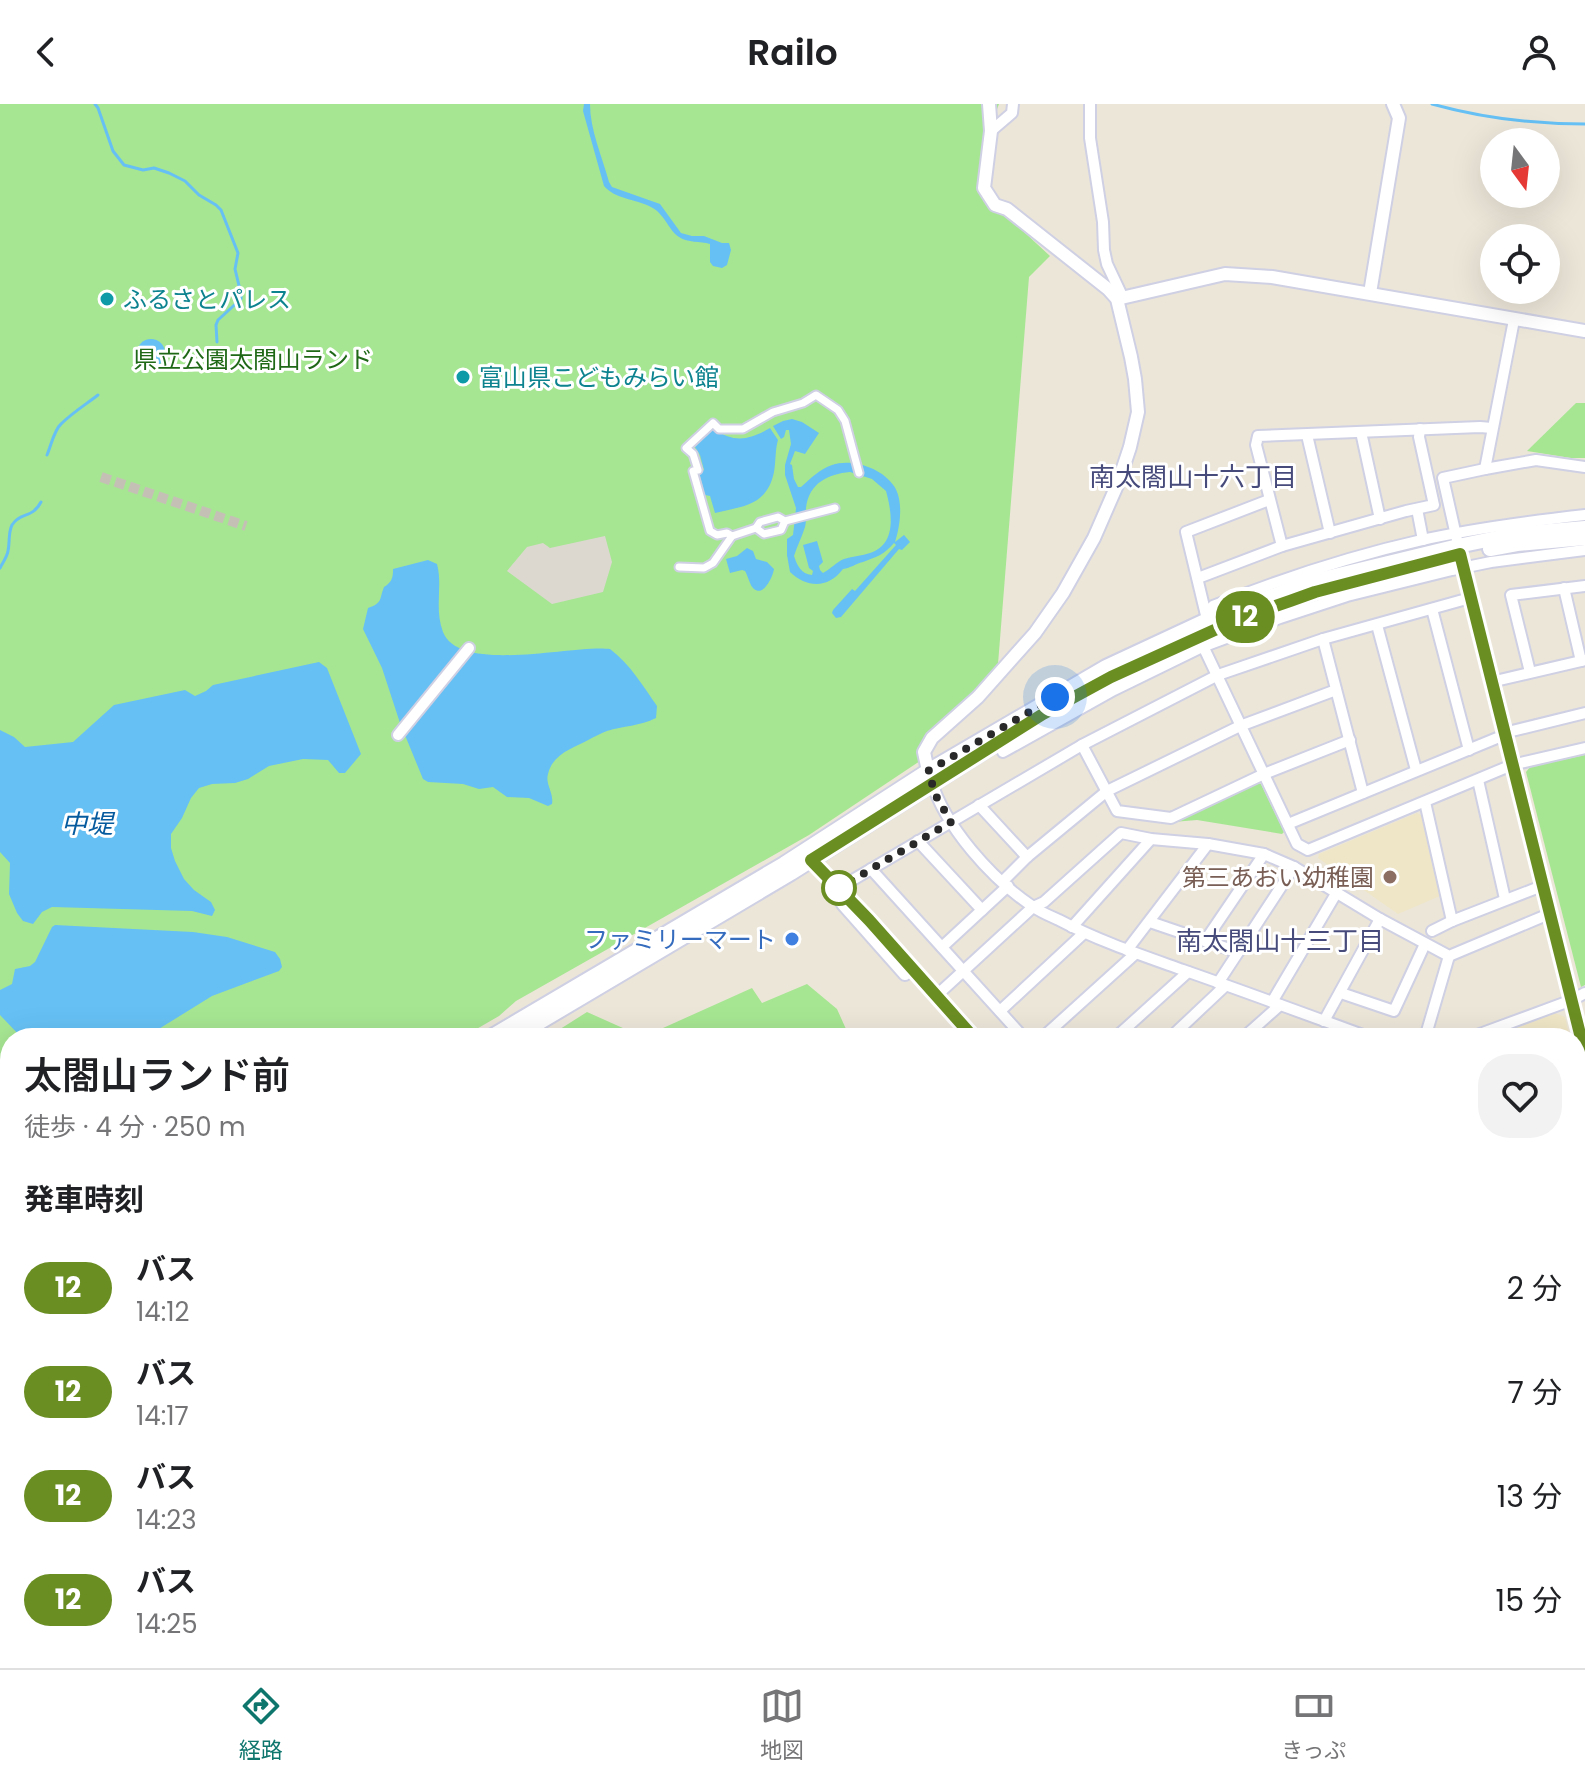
<!DOCTYPE html>
<html lang="ja">
<head>
<meta charset="utf-8">
<style>
	body { margin:0; font-family:Poppins,"Noto Sans JP",sans-serif; background:#f2f2f2; color:#202124; height:100vh; display:flex; flex-direction:column; font-size:30px; white-space:nowrap }
	* { box-sizing:border-box; margin:0 }
	p { font-size:26px; color:#757577 }
	.icon { flex:none; width:44px; height:44px; fill:none; stroke:currentColor; stroke-width:2; stroke-linecap:round; stroke-linejoin:round }
	.map { position:relative; flex:1; overflow:hidden }
	.side { position:absolute; left:0px; top:924px; width:1586px; height:640px; display:flex; flex-direction:column; background:#fff; border-radius:32px 32px 0 0; box-shadow:0 8px 32px #0002 }
	.side>* { flex:none }
	.badge { padding:0 16px; border-radius:26px; font-size:28px; line-height:52px }
	.needle { width:52px; rotate:165deg }
	.tools { position:absolute; left:1480px; top:24px; display:grid; gap:16px }
	.tools a { display:grid; place-items:center; width:80px; height:80px; border-radius:50%; background:#fff; box-shadow:0 8px 32px #0002; font-size:40px }
	.you { position:absolute; width:40px; height:40px; margin:-20px; border:6px solid #fff; border-radius:50%; background:#1a73e8; box-shadow:0 0 0 12px #1a73e833 }
	.map>.badge { position:absolute; translate:-50% -50%; box-shadow:0 0 0 4px #fff }
	h2 { padding:0 24px; font-size:30px; line-height:72px }
	.round { display:grid; place-items:center; flex:none; width:84px; height:84px; border-radius:32px; background:#f2f2f2 }
	.overview { display:flex; align-items:center; justify-content:space-between; height:136px; padding:0 24px }
	h1 { font-size:38px; font-weight:600; line-height:60px }
	ul { padding:0; list-style:none }
	li { display:flex; align-items:center; gap:24px; height:104px; padding:0 24px }
	li div { flex:1 }
	li b { display:block; font-size:30px }
	li em { font-style:normal }
	li .badge { min-width:88px; font-weight:700; text-align:center }
	header { display:flex; justify-content:space-between; align-items:center; height:104px; padding:0 24px; background:#fff; font-size:36px; font-weight:600 }
	.dock { display:flex; justify-content:space-around; align-items:center; height:112px; border-top:2px solid #e0e0e0; background:#fff; font-size:22px; color:#757577 }
	.dock a { display:grid; justify-items:center; gap:4px }
	.dock .active { color:#0f766e }
	.map>svg:first-child { display:block }
</style>
</head>
<body>
<header><svg class="icon" aria-label="back" viewBox="0 0 24 24"><path d="M15 5l-7 7 7 7"/></svg>Railo<svg class="icon" aria-label="person" viewBox="0 0 24 24"><circle cx="12" cy="8" r="4"/><path d="M4 21q1-7 8-7t8 7"/></svg></header>
<div class="map">
<svg width="1585" height="1564" viewBox="0 0 1585 1564">
	<rect width="100%" height="100%" fill="#ece6d9"/>
	<g fill="#efe6c7">
		<polygon points="1417,709 1423,712 1440,792 1398,810 1318,754 1319,750"/>
		<polygon points="1552,908 1565,913 1570,934 1486,934"/>
		<polygon points="1576,960 1585,997 1585,1126 1576,1131"/>
	</g>
	<g fill="#a6e692">
		<polygon points="0,0 999,0 993,16 986,23 978,81 995,101 1050,152 1029,173 998,560 973,590 927,630 917,647 920,657 809,731 516,897 499,912 461,934 10,934 10,1178 0,1182"/>
		<polygon points="1576,299 1585,299 1585,354 1571,354 1527,347"/>
		<polygon points="1585,651 1585,881 1581,883 1526,668 1530,663"/>
		<polygon points="1257,679 1261,680 1284,728 1282,730 1197,716 1173,718"/>
		<polygon points="807,880 837,905 850,934 546,934 587,908 643,933 752,884 762,899"/>
		<polygon points="376,1554 440,1554 452,1564 368,1564"/>
		<polygon points="597,1554 1007,1554 1009,1564 600,1564"/>
		<polygon points="1333,1554 1509,1554 1517,1564 1320,1564"/>
	</g>
	<polygon fill="#dcd8d0" points="605,432 612,458 603,488 552,500 507,467 527,443 543,439 550,444"/>
	<g fill="#66c0f4" fill-rule="evenodd">
		<path d="M584 0H590C590 26 602 52 609 78L612 83 660 100 681 129 692 132H704L722 139H729L731 146 727 161 722 164 713 162 710 158V140C700 137 688 139 679 133 668 126 665 109 649 102 635 95 615 95 604 82L583 7Z"/>
		<circle cx="151" cy="249" r="14"/>
		<path d="M792 315 802 318 819 329 805 350 795 347 790 360 792 361 794 375 798 383H801C810 375 820 365 832 361 852 354 882 364 894 382 904 397 900 423 895 438L904 431 910 438 902 446 899 445 841 513 836 514 832 509 833 506 852 485 855 487 896 441 894 439C884 451 876 453 863 458 855 460 851 464 843 465 828 485 807 484 790 468L787 451V435L793 431 796 404 785 371V361L791 340 789 326H786L784 333 781 335 773 322 783 317ZM850 368 872 375 886 387C892 409 897 440 870 449 862 452 853 452 844 455 836 458 831 465 823 469L820 466 819 462 823 458 817 437 803 441 809 464 813 467 812 471C801 470 797 461 794 452 797 442 802 433 805 423 807 416 805 410 806 404 809 379 828 370 850 368Z"/>
		<path d="M712 324C734 339 748 337 770 324L778 336C775 346 776 357 774 368 767 402 743 402 715 409L710 392 705 391 699 369 704 366 700 351 695 343Z"/>
		<path d="M747 444 753 447 756 455 767 458 774 465C773 472 764 493 754 485 750 482 748 472 745 467L742 466 730 469 726 455 737 452Z"/>
		<path d="M428 456 437 460C443 482 434 504 443 528 460 571 574 540 610 545 630 560 643 582 657 602L656 614C640 622 623 622 607 627 601 629 596 632 590 635 574 644 553 649 548 670 545 680 554 689 552 700L548 702 529 694 507 693 493 683 479 685 463 680 428 678 423 675 400 619 382 564 363 525 368 504C383 499 379 495 384 483 392 478 393 474 393 465Z"/>
		<polygon points="319,558 327,564 361,650 345,669 339,669 328,656 303,655 269,662 248,675 235,679 212,680 199,684 191,694 182,714 171,730 171,744 175,757 184,775 194,786 211,798 215,806 212,812 192,807 52,803 42,808 33,820 23,817 17,809 9,790 10,759 0,748 0,626 14,633 25,643 73,638 114,601 185,586 195,592 206,587 213,581"/>
		<polygon points="55,821 193,828 227,833 275,848 280,855 282,863 279,867 212,892 162,923 146,934 22,934 0,911 0,886 12,880 15,865 30,862 35,858 52,823"/>
	</g>
	<g fill="none" stroke-linecap="round" stroke-linejoin="round">
		<g stroke="#66c0f4" stroke-width="3">
			<polyline points="95,0 98,4 113,47 124,61 143,66 154,64 169,69 185,77 199,91 216,101 221,106 238,149 235,165 241,190 241,195 218,216 216,221 217,238"/>
			<path d="M1432 0C1482 14 1533 20 1585 20"/>
			<path d="M47 351C51 342 54 326 61 320 72 309 85 301 98 291"/>
			<path d="M0 464C3 458 7 453 8 447 10 438 8 429 12 421 20 408 32 415 41 398"/>
		</g>
		<polyline stroke="#c5c0b6" stroke-width="10" stroke-dasharray="10 5" stroke-linecap="butt" points="101,373 246,422"/>
		<g stroke="#cfd0e3" stroke-width="11">
			<g id="pedestrian">
				<polyline points="756,424 764,430 781,426 785,417"/>
				<polyline points="732,432 727,429 717,431 710,427 693,367 698,366 693,350 686,344 713,319 719,325 743,325 773,308 803,299 816,291 838,306 845,317 859,369"/>
				<polyline points="679,463 704,464 713,459 732,432 756,424 760,418 778,413 785,417 835,404"/>
			</g>
		</g>
		<g stroke="#cfd0e3" stroke-width="14">
			<g id="minor">
				<polyline points="1090,0 1090,34 1103,118 1104,146 1107,160 1123,194"/>
				<polyline points="991,27 1012,9 1013,0"/>
				<polyline points="1361,328 1380,415"/>
				<polyline points="1307,331 1330,429"/>
				<polyline points="1485,365 1514,216"/>
				<polyline points="1417,405 1423,436"/>
				<polyline points="1457,436 1443,374 1485,365 1536,356 1585,363"/>
				<polyline points="1282,442 1256,341 1258,332 1480,323 1492,324"/>
				<polyline points="1198,474 1282,442 1406,407 1434,401 1419,333 1420,325"/>
				<polyline points="1564,484 1581,557"/>
				<polyline points="1432,505 1469,646"/>
				<path d="M1206 509 1213 502C1281 475 1351 452 1422 436 1476 424 1531 417 1585 411"/>
				<polyline points="1206,511 1186,428 1269,396"/>
				<polyline points="1377,521 1416,666"/>
				<polyline points="1323,535 1363,689"/>
				<polyline points="1203,542 1297,740 1308,746 1512,661 1585,644"/>
				<polyline points="1530,568 1511,491 1585,482"/>
				<polyline points="1491,578 1585,556"/>
				<polyline points="398,631 469,544"/>
				<polyline points="1505,631 1512,627 1585,609"/>
				<polyline points="1350,636 1264,670 1171,714 1117,707 1082,641 1218,571 1323,535 1470,494"/>
				<polyline points="1003,648 1114,586 1202,543 1280,514 1347,492 1452,466 1491,458 1585,446"/>
				<path d="M931 676C945 723 992 775 1032 802 1040 808 1050 812 1059 816 1099 837 1141 851 1183 866 1246 888 1308 911 1371 934"/>
				<polyline points="1478,676 1505,795"/>
				<polyline points="1425,698 1452,817"/>
				<polyline points="979,701 1027,753 1107,687 1240,622 1336,586"/>
				<polyline points="1288,720 1497,634"/>
				<polyline points="918,737 982,806"/>
				<polyline points="871,765 1024,934"/>
				<polyline points="1003,777 1027,753"/>
				<polyline points="839,784 1082,641"/>
				<polyline points="1150,818 1238,848"/>
				<polyline points="1072,823 1151,735"/>
				<polyline points="1432,827 1452,817 1542,782"/>
				<polyline points="1205,837 1264,750"/>
				<polyline points="942,843 1008,782"/>
				<polyline points="1127,846 1208,740"/>
				<polyline points="1218,879 1294,763"/>
				<polyline points="1341,889 1394,907 1425,840"/>
				<polyline points="936,892 1033,803 1044,798 1121,729 1151,735 1208,740 1264,750 1294,763 1380,815 1449,852 1549,810"/>
				<polyline points="1272,898 1337,788"/>
				<polyline points="1000,907 1084,829"/>
				<polyline points="1324,917 1380,815"/>
				<polyline points="1042,934 1135,850"/>
				<polyline points="1115,934 1188,868"/>
				<polyline points="1174,934 1172,932 1225,882"/>
				<polyline points="1243,934 1280,901"/>
				<polyline points="1425,934 1449,852"/>
				<polyline points="1469,934 1572,896 1585,889"/>
				<polyline points="1576,1199 1585,1194"/>
				<polyline points="1576,1261 1585,1256"/>
				<polyline points="0,1356 10,1351"/>
				<polyline points="165,1554 165,1564"/>
				<polyline points="1148,1554 1158,1564"/>
				<polyline points="1229,1554 1238,1564"/>
				<polyline points="1293,1564 1317,1561 1326,1554"/>
			</g>
		</g>
		<g stroke="#cfd0e3" stroke-width="16">
			<g id="tertiary">
				<polyline points="1370,189 1399,14 1393,0"/>
				<polyline points="1117,195 1225,170 1272,173 1585,227"/>
				<polyline points="1458,442 1585,950"/>
				<polyline points="928,667 924,648 932,634 978,593 1035,529 1063,489 1094,434 1118,379 1130,343 1138,308 1135,275 1131,253 1117,195 1108,185 1007,105 995,101 984,84 991,27 989,0"/>
				<polyline points="805,750 869,816 974,934"/>
				<polyline points="843,800 905,870"/>
				<polyline points="1576,1142 1585,1137"/>
				<polyline points="0,1523 10,1554"/>
				<polyline points="1523,1554 1530,1564"/>
				<polyline points="1534,1554 1541,1564"/>
			</g>
		</g>
		<g stroke="#cfd0e3" stroke-width="18">
			<g id="secondary">
				<polyline points="1490,445 1517,440 1585,434"/>
				<polyline points="489,934 784,760 928,667 1106,563 1207,516 1314,477 1458,442 1516,430 1585,424"/>
				<polyline points="513,934 791,769 1043,610 1111,573 1241,514 1315,488 1404,465"/>
				<polyline points="0,1196 10,1194"/>
				<polyline points="0,1262 10,1255"/>
			</g>
		</g>
		<g stroke="#c7c7c7" stroke-width="20">
			<g id="primary">
				<polyline points="0,1217 10,1212"/>
				<polyline points="0,1232 10,1228"/>
			</g>
		</g>
		<use href="#pedestrian" stroke="#fff" stroke-width="7"/>
		<use href="#minor" stroke="#fff" stroke-width="10"/>
		<use href="#tertiary" stroke="#fff" stroke-width="12"/>
		<use href="#secondary" stroke="#fff" stroke-width="14"/>
		<use href="#primary" stroke="#f7e253" stroke-width="16"/>
	</g>
	<g fill="none" stroke-linecap="round" stroke-linejoin="round">
		<g stroke="#fff" stroke-width="18">
			<polyline id="line" points="974,934 869,816 811,756 1043,610 1111,573 1241,514 1290,497 1315,488 1460,450 1585,950"/>
		</g>
		<use href="#line" stroke="#6b8e23" stroke-width="12"/>
		<polyline stroke="#292929" stroke-width="8" stroke-dasharray="0 14.4" points="839,784 951,718 936,692 928,667 1055,593"/>
	</g>
	<g fill="#0f9aa8" stroke="#fff" stroke-width="3">
		<circle cx="107" cy="195" r="8"/>
		<circle cx="463" cy="273" r="8"/>
	</g>
	<circle fill="#8d6e63" stroke="#fff" stroke-width="3" cx="1390" cy="773" r="8"/>
	<circle fill="#fff" stroke="#6b8e23" stroke-width="4" cx="839" cy="784" r="16"/>
	<circle fill="#3f7fe0" stroke="#fff" stroke-width="3" cx="792" cy="835" r="8"/>
	<g text-anchor="middle" dominant-baseline="central" stroke-width="6" stroke-linejoin="round" paint-order="stroke">
		<g font-size="24" fill="#0d838f" stroke="#fff" text-anchor="start">
			<text x="123" y="195">ふるさとパレス</text>
			<text x="479" y="273">富山県こどもみらい館</text>
		</g>
		<g font-size="24" fill="#1e6816" stroke="#fff">
			<text x="253" y="255">県立公園太閤山ランド</text>
		</g>
		<g font-size="24" fill="#785e54" stroke="#fff" text-anchor="end">
			<text x="1374" y="773">第三あおい幼稚園</text>
		</g>
		<g font-size="24" fill="#366cbe" stroke="#fff" text-anchor="end">
			<text x="776" y="835">ファミリーマート</text>
		</g>
		<g font-size="26" fill="#474b7b" stroke="#fff">
			<text x="1193" y="373">南太閤山十六丁目</text>
			<text x="1280" y="837">南太閤山十三丁目</text>
		</g>
		<g font-size="26" font-style="italic" fill="#065b9f" stroke="#fff">
			<text x="87" y="720">中堤</text>
		</g>
	</g>
</svg>
<div class="tools">
<a><svg class="needle" viewBox="-14 -14 28 28"><path d="M0-13l5 13h-10z" fill="#e53935"/><path d="M0 13l5-13h-10z" fill="#757577"/></svg></a>
<a><svg class="icon" aria-label="locate" viewBox="0 0 24 24"><circle cx="12" cy="12" r="6"/><path d="M12 2v4M12 18v4M2 12h4M18 12h4"/></svg></a>
</div>
<div class="you" style="left:1055px;top:593px"></div>
<b class="badge" style="left:1245px;top:513px;background:#6b8e23;color:#fff">12</b>
<section class="side">
<div class="overview"><div><h1>太閤山ランド前</h1><p>徒歩 · 4 分 · 250 m</p></div><a class="round"><svg class="icon" aria-label="heart" viewBox="0 0 24 24"><path d="M12 20l-8-8c-3-5 5-10 8-4 3-6 11-1 8 4z"/></svg></a></div>
<h2>発車時刻</h2>
<ul>
<li><span class="badge" style="background:#6b8e23;color:#fff">12</span><div><b>バス</b><p>14:12</p></div><em>2 分</em></li>
<li><span class="badge" style="background:#6b8e23;color:#fff">12</span><div><b>バス</b><p>14:17</p></div><em>7 分</em></li>
<li><span class="badge" style="background:#6b8e23;color:#fff">12</span><div><b>バス</b><p>14:23</p></div><em>13 分</em></li>
<li><span class="badge" style="background:#6b8e23;color:#fff">12</span><div><b>バス</b><p>14:25</p></div><em>15 分</em></li>
</ul>
</section>
</div>
<nav class="dock">
<a class="active"><svg class="icon" aria-label="directions" viewBox="0 0 24 24"><path d="M12 3l9 9-9 9-9-9zM9 14v-3h6M13 9l2 2-2 2"/></svg>経路</a>
<a><svg class="icon" aria-label="map" viewBox="0 0 24 24"><path d="M3 6l6-2 6 2 6-2v14l-6 2-6-2-6 2zM9 4v14M15 6v14"/></svg>地図</a>
<a><svg class="icon" aria-label="tickets" viewBox="0 0 24 24"><path d="M3 7h18v10H3zM15 7v10"/></svg>きっぷ</a>
</nav>
</body>
</html>
